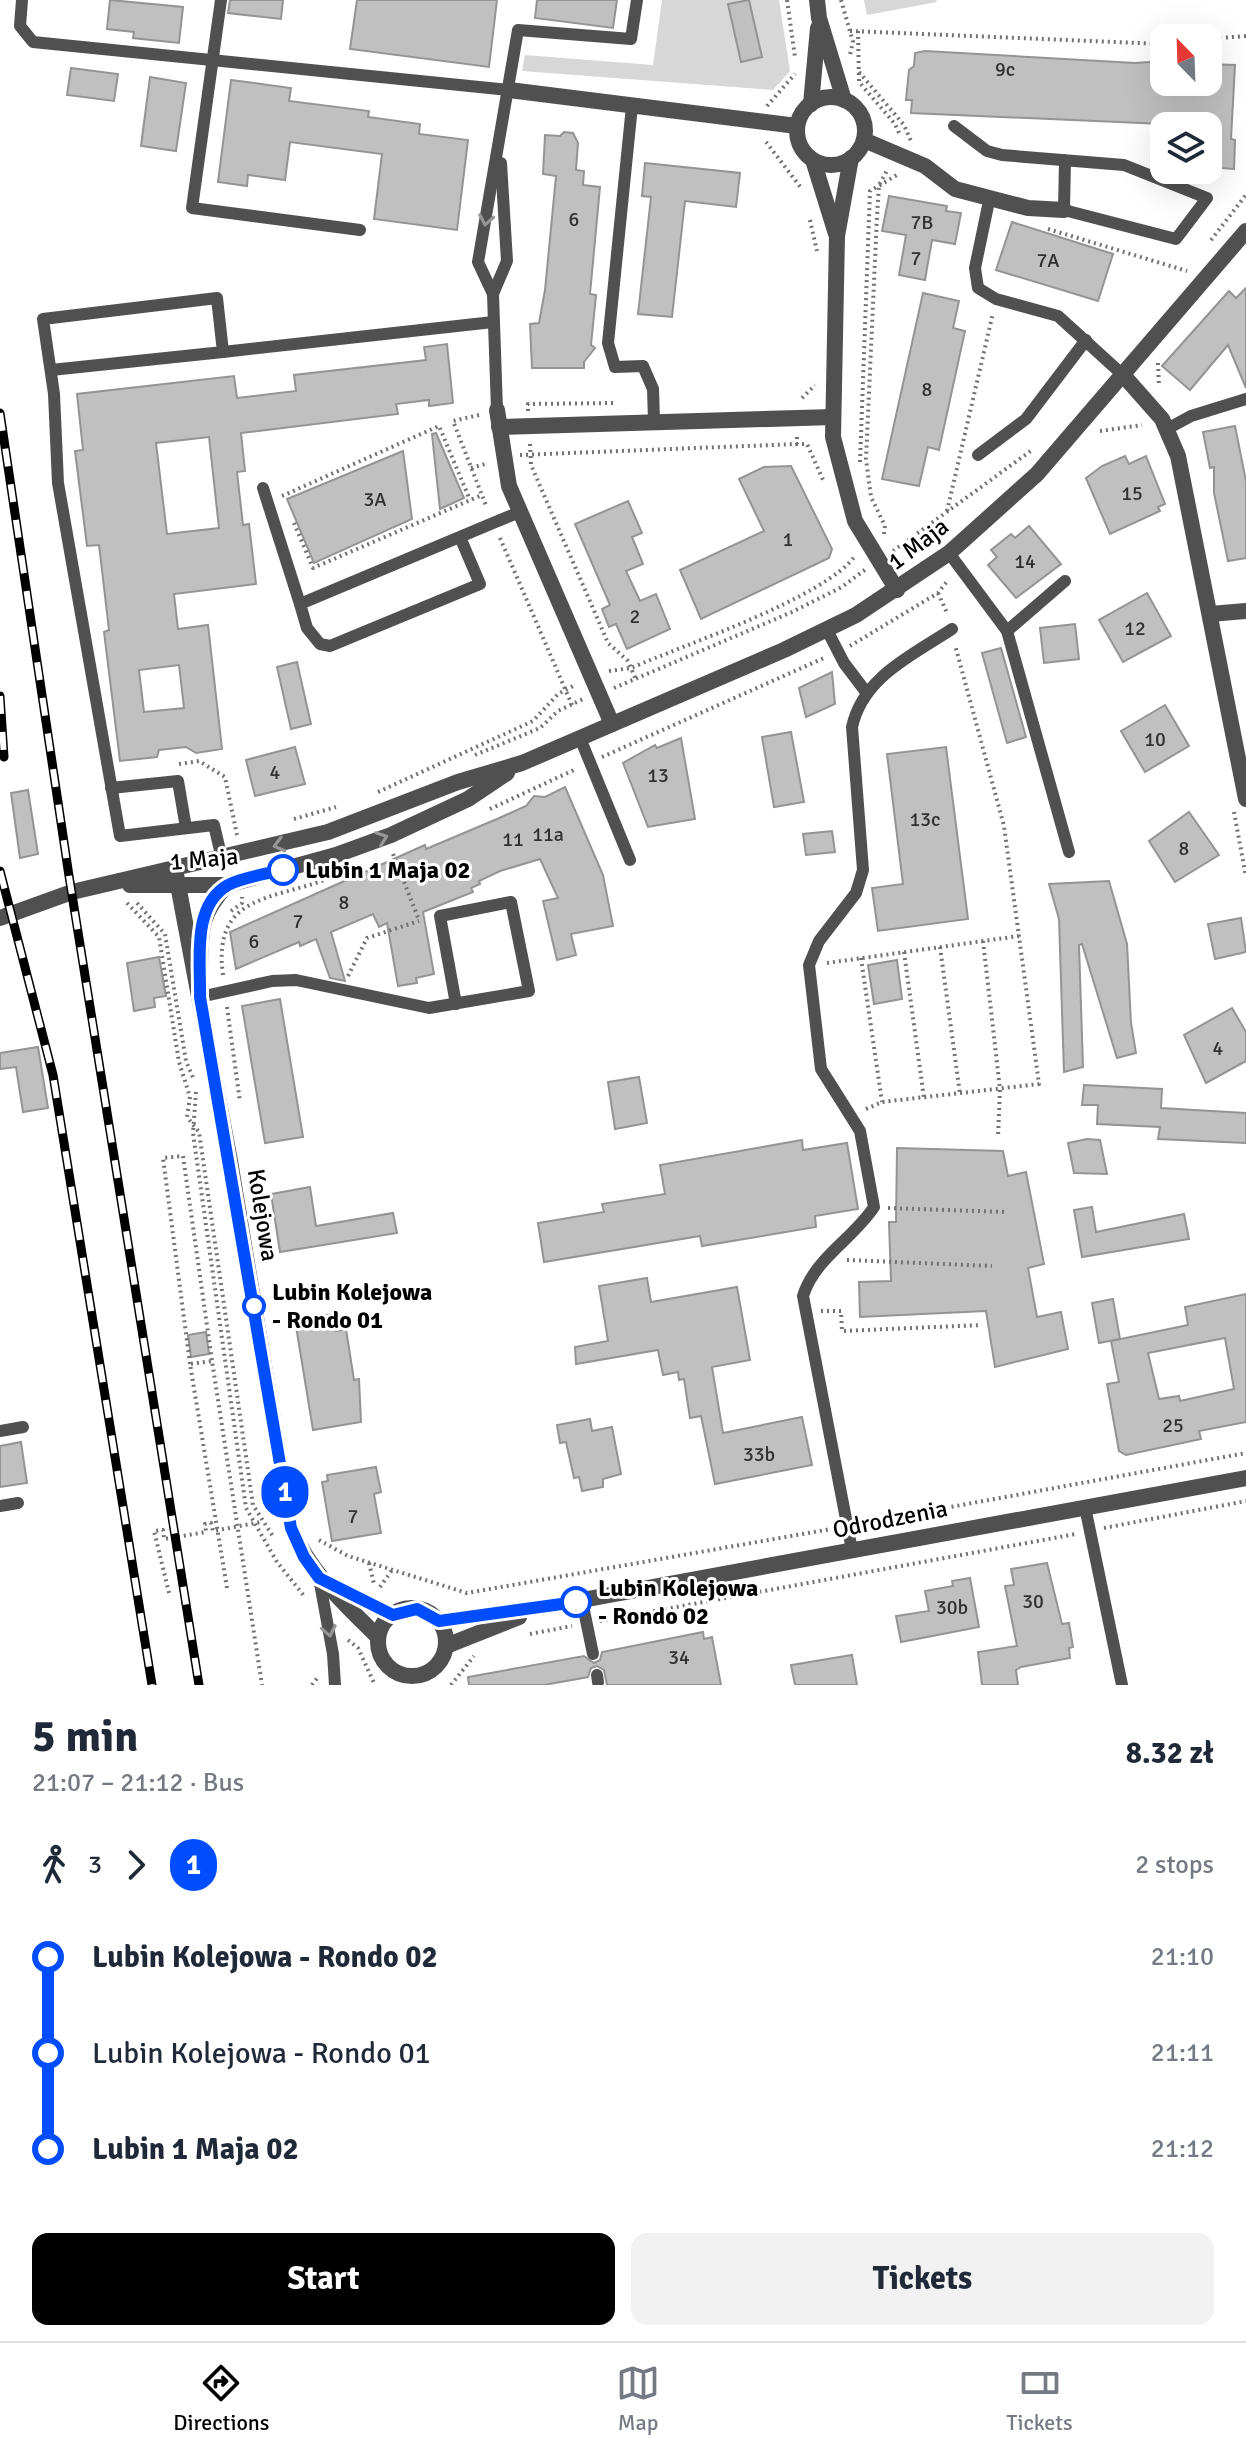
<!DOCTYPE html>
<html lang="en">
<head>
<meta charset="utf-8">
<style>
	body { margin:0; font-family:Signika,sans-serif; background:#f2f2f3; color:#1f2937; height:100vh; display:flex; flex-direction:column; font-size:30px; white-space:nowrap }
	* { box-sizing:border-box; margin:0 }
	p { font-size:26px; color:#747a83 }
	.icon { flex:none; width:44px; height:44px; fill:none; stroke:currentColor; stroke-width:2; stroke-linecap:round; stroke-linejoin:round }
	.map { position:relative; height:1685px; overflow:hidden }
	.drawer { display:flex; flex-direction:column; background:#fff; flex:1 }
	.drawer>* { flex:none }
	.badge { padding:0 16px; border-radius:26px; font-size:28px; line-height:52px }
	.needle { width:52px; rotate:337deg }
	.controls { position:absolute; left:1150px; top:24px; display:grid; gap:16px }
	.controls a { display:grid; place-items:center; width:72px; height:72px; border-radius:16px; background:#fff; box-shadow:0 8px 32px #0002; font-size:40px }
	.map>.badge { position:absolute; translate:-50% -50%; box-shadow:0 0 0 4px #fff }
	.legs { display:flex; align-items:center; gap:12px; height:88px; padding:0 32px; font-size:26px }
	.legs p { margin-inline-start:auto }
	.overview { display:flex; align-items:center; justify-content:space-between; height:136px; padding:0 32px }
	h1 { font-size:44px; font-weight:800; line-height:60px }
	.primary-button { display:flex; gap:16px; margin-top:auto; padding:16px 32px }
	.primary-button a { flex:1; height:92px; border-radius:16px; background:#000; color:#fff; font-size:32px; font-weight:800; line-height:92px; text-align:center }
	.primary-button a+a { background:#f2f2f3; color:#1f2937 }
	ul { padding:0 32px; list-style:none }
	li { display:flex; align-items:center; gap:28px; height:96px; font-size:30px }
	li i { display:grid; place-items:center; width:12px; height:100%; margin:0 10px; background:currentColor }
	li i::after { content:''; width:20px; height:20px; margin:-10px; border:6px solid; border-radius:50%; background:#fff }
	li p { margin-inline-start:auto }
	li:first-child i { background:linear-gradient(#0000 50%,currentColor 0) }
	li:last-child i { background:linear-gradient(currentColor 50%,#0000 0) }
	.tabs { display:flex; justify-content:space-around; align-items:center; height:112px; border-top:2px solid #e0e1e3; background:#fff; font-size:22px; color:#747a83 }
	.tabs a { display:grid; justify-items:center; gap:4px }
	.tabs .active { color:#000 }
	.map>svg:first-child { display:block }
</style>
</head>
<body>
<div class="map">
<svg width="1246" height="1685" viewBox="0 0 1246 1685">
	<rect width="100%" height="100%" fill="#fff"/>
	<g fill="#d7d7d7">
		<polygon points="662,0 779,0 790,71 773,90 522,71 525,55 653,65"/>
		<polygon points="864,0 936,0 937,2 867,15"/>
	</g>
	<g fill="#c0c0c0" stroke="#949494" stroke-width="2" fill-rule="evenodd">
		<polygon points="110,0 183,7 179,43 133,38 134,32 107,29"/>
		<polygon points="230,0 283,0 281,19 228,13"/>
		<polygon points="357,0 497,0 489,67 350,49"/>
		<polygon points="537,0 617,0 613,28 535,18"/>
		<polygon points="749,0 762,57 741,62 728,4"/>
		<polygon points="925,51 1135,63 1164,61 1164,82 1208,82 1208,64 1235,65 1231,139 1235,140 1234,169 1208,167 1208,126 911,113 912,100 906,100 909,70 914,66 915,53"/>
		<polygon points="71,68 118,74 114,101 67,95"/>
		<polygon points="150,77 186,83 176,151 141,146"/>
		<polygon points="231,80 291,88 289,101 369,111 368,117 420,124 419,134 468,140 457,230 374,219 382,154 290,142 285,180 248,175 247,186 218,182"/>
		<polygon points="564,132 573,133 578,143 576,170 584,171 583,185 600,187 590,294 596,295 591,345 595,348 584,362 584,368 532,368 530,324 539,323 545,290 556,176 543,174 545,135 560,136"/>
		<polygon points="645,163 740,173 736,207 685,201 672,317 638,314 651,197 642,196"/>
		<polygon points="889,196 947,206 946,211 961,213 955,244 932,240 925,280 899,275 906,235 882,231"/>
		<polygon points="1012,222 1113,254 1098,301 996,270"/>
		<polygon points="1246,288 1246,388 1228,345 1190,390 1162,366 1229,291 1236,298"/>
		<polygon points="923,293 959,301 953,328 965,331 939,450 928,447 919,486 882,479"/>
		<path d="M447 344 453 403 429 406V400L396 404 398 414 241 433 245 471 237 472 243 525 249 524 256 584 174 594 178 629 208 625 222 749 196 753 186 747 159 750 157 757 120 761 104 632 109 630 99 545 87 546 75 451 83 450 77 394 234 376 237 398 296 391 294 375 426 360 424 347ZM209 437 219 528 167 534 156 443ZM179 665 184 708 144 712 139 670Z"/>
		<polygon points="1235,426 1246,481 1246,558 1228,561 1214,493 1214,467 1210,468 1203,432"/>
		<polygon points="436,433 464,498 440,509 432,434"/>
		<polygon points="403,451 412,519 314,563 287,499"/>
		<polygon points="1125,456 1129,464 1146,456 1165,504 1158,507 1160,511 1110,534 1086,478 1102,466"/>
		<polygon points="791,466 832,549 829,558 701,619 680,570 764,531 739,479 764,467"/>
		<polygon points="628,501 642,533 632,537 643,564 626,571 640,601 656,594 670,629 627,649 616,624 609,627 602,609 610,605 575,524"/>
		<polygon points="1029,526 1061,564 1016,598 988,565 997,557 991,550 1011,534 1015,538"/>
		<polygon points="1147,593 1171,636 1123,662 1099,620"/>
		<polygon points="1075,624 1079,659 1044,663 1040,628"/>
		<polygon points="1001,648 1026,737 1007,743 982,653"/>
		<polygon points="297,662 311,724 291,729 277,667"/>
		<polygon points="832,672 835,704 806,717 799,688"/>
		<polygon points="1165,705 1189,746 1145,772 1121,731"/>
		<polygon points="791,732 804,802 774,807 762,737"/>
		<polygon points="681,738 695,819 648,827 623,763 655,745 657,748"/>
		<polygon points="295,747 305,784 255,796 246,760"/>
		<polygon points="946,747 968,919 878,931 872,888 903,884 887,754"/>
		<polygon points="565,787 603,875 613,926 571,934 576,955 557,960 543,901 558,898 540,859 500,871 479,881 480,884 471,888 473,892 423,912 434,974 416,978 417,983 398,986 387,923 379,927 373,914 331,932 345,981 330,978 316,939 300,946 299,942 236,969 230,932 425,845 426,849 497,819 526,806 534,796 545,797"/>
		<polygon points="28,790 38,854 20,858 11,793"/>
		<polygon points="1189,812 1219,855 1175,882 1149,841"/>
		<polygon points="832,831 835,852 806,855 803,834"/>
		<polygon points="1109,881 1127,944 1131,1023 1136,1053 1117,1058 1082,944 1079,945 1083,1067 1064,1072 1059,919 1049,884"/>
		<polygon points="1241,918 1246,952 1215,959 1208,924"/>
		<polygon points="159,957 166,996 154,998 155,1007 134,1011 127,963"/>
		<polygon points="897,960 902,999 874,1004 868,965"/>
		<polygon points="280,999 303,1137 265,1143 242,1006"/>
		<polygon points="1232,1008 1246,1032 1246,1061 1206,1083 1184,1035"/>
		<polygon points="38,1047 48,1108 23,1112 16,1067 0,1069 0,1053"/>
		<polygon points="639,1077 647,1123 615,1129 608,1082"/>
		<polygon points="1084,1085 1162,1089 1161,1108 1246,1113 1246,1143 1158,1139 1160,1127 1097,1124 1098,1105 1082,1105"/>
		<polygon points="1087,1139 1100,1140 1107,1174 1074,1173 1068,1143"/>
		<polygon points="802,1140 803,1150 847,1143 858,1209 815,1216 816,1227 702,1246 700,1236 544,1262 538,1223 604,1212 602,1204 665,1194 660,1165"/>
		<polygon points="897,1148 1003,1151 1008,1176 1026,1172 1044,1264 1028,1268 1037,1317 1061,1312 1068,1349 995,1367 986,1311 860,1317 859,1282 891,1281 889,1222 896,1222"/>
		<polygon points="310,1187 316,1226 393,1213 397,1233 280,1252 271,1194"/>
		<polygon points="1092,1207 1096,1232 1184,1214 1189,1239 1082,1257 1074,1210"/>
		<polygon points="647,1278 651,1302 737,1287 750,1360 712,1367 723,1433 802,1417 812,1465 715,1484 701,1416 690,1418 684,1379 679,1380 678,1372 663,1375 658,1350 576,1364 575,1347 608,1341 599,1286"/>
		<path d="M1246 1294V1422L1199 1431 1201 1439 1126 1455 1119 1451 1107 1384 1119 1382 1111 1341 1188 1325 1185 1307ZM1225 1338 1234 1389 1180 1401 1179 1396 1159 1399 1148 1353Z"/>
		<polygon points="1113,1299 1120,1339 1099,1343 1092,1303"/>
		<polygon points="333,1314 336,1331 346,1329 354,1380 359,1379 361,1422 313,1430 295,1320"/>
		<polygon points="206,1332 209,1354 191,1357 188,1335"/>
		<polygon points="590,1419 592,1431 612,1427 621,1474 603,1479 603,1487 582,1491 579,1477 574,1478 566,1442 560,1443 557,1425"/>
		<polygon points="21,1442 27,1483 0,1487 0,1446"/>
		<polygon points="376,1467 381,1492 374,1494 381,1533 332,1541 322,1482 328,1481 327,1475"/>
		<polygon points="1047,1563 1062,1624 1069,1623 1073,1647 1069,1648 1070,1658 1021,1667 1016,1670 1018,1685 982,1685 978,1652 1017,1646 1005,1586 1014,1585 1011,1569"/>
		<polygon points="970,1578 979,1627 901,1642 896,1616 929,1611 925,1591 953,1586 952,1581"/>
		<polygon points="703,1632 704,1639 712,1637 721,1685 607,1685 604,1670 597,1666 591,1668 588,1677 544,1685 469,1685 468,1677 584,1656 594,1663 600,1660 602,1652"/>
		<polygon points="852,1655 857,1685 795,1685 791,1665"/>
	</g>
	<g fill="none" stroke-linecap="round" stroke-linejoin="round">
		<g stroke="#727272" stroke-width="4" stroke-dasharray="2 4" stroke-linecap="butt">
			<polyline points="787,0 795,57"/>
			<polyline points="841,0 853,42 850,55"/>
			<polyline points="850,31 1164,44"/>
			<polyline points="858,31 859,82 895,124 900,135"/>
			<polyline points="1208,39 1246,36"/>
			<polyline points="859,72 904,125 911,141"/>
			<polyline points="767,106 795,74"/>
			<polyline points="766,142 802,189"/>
			<polyline points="810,220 817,251"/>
			<polyline points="1048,229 1187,271"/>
			<polyline points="1211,240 1246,195"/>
			<polyline points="1158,363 1159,386"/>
			<polyline points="802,398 815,385"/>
			<polyline points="528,411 528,404 613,403"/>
			<polyline points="479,415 453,421 487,508"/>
			<polyline points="1100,431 1142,425"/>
			<polyline points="797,437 797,444 807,444 824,482"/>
			<polyline points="530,444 531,465 608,643 628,661 636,680"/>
			<polyline points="520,455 797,444"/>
			<polyline points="860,462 870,191 897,175"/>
			<polyline points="471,468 488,463"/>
			<polyline points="282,496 439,426 470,500"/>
			<polyline points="947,511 993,313"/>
			<polyline points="294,523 313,568 482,495"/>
			<polyline points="884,534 885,526 871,497 866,459 877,216 879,185 888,169"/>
			<polyline points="500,538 572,705"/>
			<polyline points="893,551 1032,450"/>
			<polyline points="938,593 947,613"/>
			<polyline points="850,646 938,593 948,580"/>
			<path d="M609 671 631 668C684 645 824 598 855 556"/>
			<polyline points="614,688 792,612 842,587 866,569"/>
			<polyline points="475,755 540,728 558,711 583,699"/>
			<polyline points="602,757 824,658"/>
			<polyline points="179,764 199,761 225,777 237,835"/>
			<polyline points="378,792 533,721 558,694 575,685"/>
			<polyline points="490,809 576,769"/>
			<polyline points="1234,812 1246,877"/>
			<polyline points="294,819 336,807"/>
			<polyline points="393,854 419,920"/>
			<polyline points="127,903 159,937 179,1062 190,1097 187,1117 199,1132 253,1505 274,1538"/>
			<polyline points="137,903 165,934 186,1061 194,1080"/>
			<polyline points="231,911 242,903 242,897"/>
			<polyline points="983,941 1000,1089 998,1137"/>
			<polyline points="940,947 960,1094"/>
			<polyline points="904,952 924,1098"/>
			<polyline points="861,958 882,1102"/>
			<polyline points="827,963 1019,936"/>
			<path d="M223 975C212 894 273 900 327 879"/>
			<polyline points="348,976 367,938 419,921"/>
			<polyline points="227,1007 240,1102"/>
			<polyline points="196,1092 193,1133 246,1508 277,1562 305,1597"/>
			<polyline points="866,1109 882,1102 1039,1084 1004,826 955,645"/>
			<polyline points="888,1208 1006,1212"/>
			<polyline points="847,1260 992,1266"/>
			<polyline points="821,1311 841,1311 842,1331 982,1325"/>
			<polyline points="190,1364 163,1158 183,1156 212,1361"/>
			<polyline points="863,1523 1246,1453"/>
			<polyline points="1104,1528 1246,1501"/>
			<polyline points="319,1540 348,1556 467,1593 831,1529"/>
			<polyline points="369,1563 374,1584"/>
			<polyline points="380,1587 392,1570"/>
			<polyline points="227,1588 190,1364 212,1361 262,1685"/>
			<polyline points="169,1593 154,1531 163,1530 164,1539 206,1532 205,1524 211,1523 213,1531 261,1522"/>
			<polyline points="600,1621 1076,1534"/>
			<polyline points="530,1634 572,1626"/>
			<polyline points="348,1640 358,1648 375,1685"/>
			<polyline points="312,1685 318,1677"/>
			<polyline points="451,1685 474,1656"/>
		</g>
		<g stroke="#505050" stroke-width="12">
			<polyline points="22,0 20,26 33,42 509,90"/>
			<polyline points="221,0 192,208 360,230"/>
			<polyline points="632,106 608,343 615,367 643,366 653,389 654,421"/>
			<polyline points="954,126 987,151 1002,155 1124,165 1207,198 1176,239 1064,210 1065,160"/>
			<polyline points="989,201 975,268 978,288 996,299 1058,316 1124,376"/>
			<polyline points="493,294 478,262 518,30 631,39 637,0"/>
			<polyline points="223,352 493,322"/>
			<polyline points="51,370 223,352 217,298 43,319 54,394 58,483 120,836 214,825 222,859"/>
			<polyline points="497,410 493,294 507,261 501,163"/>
			<polyline points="1167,429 1191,416 1246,399"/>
			<polyline points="978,455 1026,419 1086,340"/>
			<polyline points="263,488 300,604"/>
			<polyline points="460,537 480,584 330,646 320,644 307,628 300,604 493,523 520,512"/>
			<polyline points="949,553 1007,631 1069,852"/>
			<polyline points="827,630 844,663 866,692"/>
			<polyline points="1007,631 1065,581"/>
			<polyline points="580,738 630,860"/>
			<polyline points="111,788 178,781 186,828"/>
			<polyline points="200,997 272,981 296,980 429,1008 529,991 511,902 440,916 456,1004"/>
			<polyline points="0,1431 23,1427"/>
			<polyline points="0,1506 18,1503"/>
			<polyline points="1085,1507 1122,1685"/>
			<path d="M852 1550 803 1296C815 1258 852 1240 874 1207L860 1131 821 1069 809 965 819 941 856 893 863 870 852 727C863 677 911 656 952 629"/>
			<polyline points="319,1578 333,1654 335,1685"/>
			<polyline points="582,1601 593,1654"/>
			<polyline points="597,1675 598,1682"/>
		</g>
		<g stroke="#505050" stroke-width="16">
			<polyline points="817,0 819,18 844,100"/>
			<polyline points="509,90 797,126"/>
			<circle cx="831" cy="131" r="34"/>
			<polyline points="811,104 818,28"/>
			<polyline points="864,140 925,166 955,189 1028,208 1064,210"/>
			<polyline points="851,158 837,236 833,437 855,521 897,590"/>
			<polyline points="813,160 836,234"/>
			<polyline points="1124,376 1162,419 1178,456 1246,799"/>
			<polyline points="497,410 509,486 612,724"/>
			<polyline points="499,427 833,417"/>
			<polyline points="1210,614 1246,611"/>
		</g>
		<g stroke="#505050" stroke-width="16">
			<path d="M175 869 230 1161 291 1528C311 1574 344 1603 378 1637"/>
			<polyline points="130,885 227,885 336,855 391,835 468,799 507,773"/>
			<polyline points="0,918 72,892 328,832 458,782 522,763 784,650 856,615 949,553 1037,474 1246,231"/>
			<path d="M200 967C201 928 200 915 227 885"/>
			<polyline points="333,1585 393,1615"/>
			<circle cx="412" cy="1642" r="34"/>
			<polyline points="439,1621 544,1607 1246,1478"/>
			<polyline points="446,1646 519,1617"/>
		</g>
		<g stroke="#000" stroke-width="9">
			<g id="rail">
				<polyline points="0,413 69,876 199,1685"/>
				<polyline points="0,696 4,757"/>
				<polyline points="0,871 53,1075 152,1685"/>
			</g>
		</g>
		<use href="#rail" stroke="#fff" stroke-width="6" stroke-dasharray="18" stroke-linecap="butt"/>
	</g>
	<defs><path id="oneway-chevron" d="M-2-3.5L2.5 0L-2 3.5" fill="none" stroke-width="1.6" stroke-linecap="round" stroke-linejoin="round" transform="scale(2)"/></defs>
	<g stroke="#969696">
		<use href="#oneway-chevron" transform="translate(486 220) rotate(100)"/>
		<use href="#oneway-chevron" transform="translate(382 838) rotate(-20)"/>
		<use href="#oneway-chevron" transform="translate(279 845) rotate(165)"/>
		<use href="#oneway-chevron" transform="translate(329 1631) rotate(79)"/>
	</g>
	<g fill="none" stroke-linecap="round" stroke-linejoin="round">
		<g stroke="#fff" stroke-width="18">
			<path id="line-1" d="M283 870C266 874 243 877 228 885 191 906 201 962 200 997L291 1528 304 1557 319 1578 393 1615 417 1609 439 1621 576 1602"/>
		</g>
		<use href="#line-1" stroke="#004dff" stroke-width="12"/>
	</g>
	<g fill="#fff" stroke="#004dff" stroke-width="4">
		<circle cx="283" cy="870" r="14"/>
		<circle cx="254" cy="1306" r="10"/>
		<circle cx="576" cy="1602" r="14"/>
	</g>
	<g text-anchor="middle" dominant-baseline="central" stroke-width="6" stroke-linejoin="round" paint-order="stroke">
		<g font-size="20" fill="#303030">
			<text x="1005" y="69">9c</text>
			<text x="574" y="219">6</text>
			<text x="922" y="222">7B</text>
			<text x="916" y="258">7</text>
			<text x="1048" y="260">7A</text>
			<text x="927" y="389">8</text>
			<text x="1132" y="493">15</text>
			<text x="375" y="499">3A</text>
			<text x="788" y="539">1</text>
			<text x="1025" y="561">14</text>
			<text x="635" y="616">2</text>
			<text x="1135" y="628">12</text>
			<text x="1155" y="739">10</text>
			<text x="275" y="772">4</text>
			<text x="658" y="775">13</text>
			<text x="925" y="819">13c</text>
			<text x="548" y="834">11a</text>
			<text x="513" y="839">11</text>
			<text x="1184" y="848">8</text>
			<text x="344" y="902">8</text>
			<text x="298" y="921">7</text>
			<text x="254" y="941">6</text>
			<text x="1218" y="1048">4</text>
			<text x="1173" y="1425">25</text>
			<text x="759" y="1454">33b</text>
			<text x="353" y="1516">7</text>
			<text x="1033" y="1601">30</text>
			<text x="952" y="1607">30b</text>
			<text x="679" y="1657">34</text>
		</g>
		<g font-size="24" fill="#000" stroke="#fff">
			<text transform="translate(918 544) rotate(-37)">1 Maja</text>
			<text transform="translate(204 859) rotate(-5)">1 Maja</text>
			<text transform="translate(263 1215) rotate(81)">Kolejowa</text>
			<text transform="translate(890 1519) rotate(-11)">Odrodzenia</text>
		</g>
		<g font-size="24" font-weight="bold" fill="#000" stroke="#fff" text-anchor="start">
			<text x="305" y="870">Lubin 1 Maja 02</text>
			<text x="272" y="1292">Lubin Kolejowa<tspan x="272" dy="28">- Rondo 01</tspan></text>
			<text x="598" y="1588">Lubin Kolejowa<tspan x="598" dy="28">- Rondo 02</tspan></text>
		</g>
	</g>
</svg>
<div class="controls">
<a><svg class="needle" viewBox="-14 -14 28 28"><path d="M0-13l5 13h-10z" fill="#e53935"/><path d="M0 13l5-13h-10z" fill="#747a83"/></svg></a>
<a><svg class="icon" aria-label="layers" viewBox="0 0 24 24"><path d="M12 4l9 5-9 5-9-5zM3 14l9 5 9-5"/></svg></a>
</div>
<b class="badge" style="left:285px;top:1492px;background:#004dff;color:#fff">1</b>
</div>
<section class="drawer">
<div class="overview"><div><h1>5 min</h1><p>21:07 – 21:12 · Bus</p></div><b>8.32 zł</b></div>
<div class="legs"><svg class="icon" aria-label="walk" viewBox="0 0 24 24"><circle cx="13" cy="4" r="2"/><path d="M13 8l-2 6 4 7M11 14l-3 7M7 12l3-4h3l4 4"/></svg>3<svg class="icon" aria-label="forward" viewBox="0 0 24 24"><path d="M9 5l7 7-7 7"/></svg><b class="badge" style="background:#004dff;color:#fff">1</b><p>2 stops</p></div>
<ul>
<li><i style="color:#004dff"></i><b>Lubin Kolejowa - Rondo 02</b><p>21:10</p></li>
<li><i style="color:#004dff"></i><span>Lubin Kolejowa - Rondo 01</span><p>21:11</p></li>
<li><i style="color:#004dff"></i><b>Lubin 1 Maja 02</b><p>21:12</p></li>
</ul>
<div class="primary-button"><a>Start</a><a>Tickets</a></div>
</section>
<nav class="tabs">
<a class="active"><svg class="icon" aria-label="directions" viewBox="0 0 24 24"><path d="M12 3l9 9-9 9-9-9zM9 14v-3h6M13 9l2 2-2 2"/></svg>Directions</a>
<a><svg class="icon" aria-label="map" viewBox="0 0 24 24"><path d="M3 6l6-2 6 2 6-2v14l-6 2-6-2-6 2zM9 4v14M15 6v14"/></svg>Map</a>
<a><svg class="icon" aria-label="tickets" viewBox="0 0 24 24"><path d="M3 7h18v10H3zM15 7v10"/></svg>Tickets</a>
</nav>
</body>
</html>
